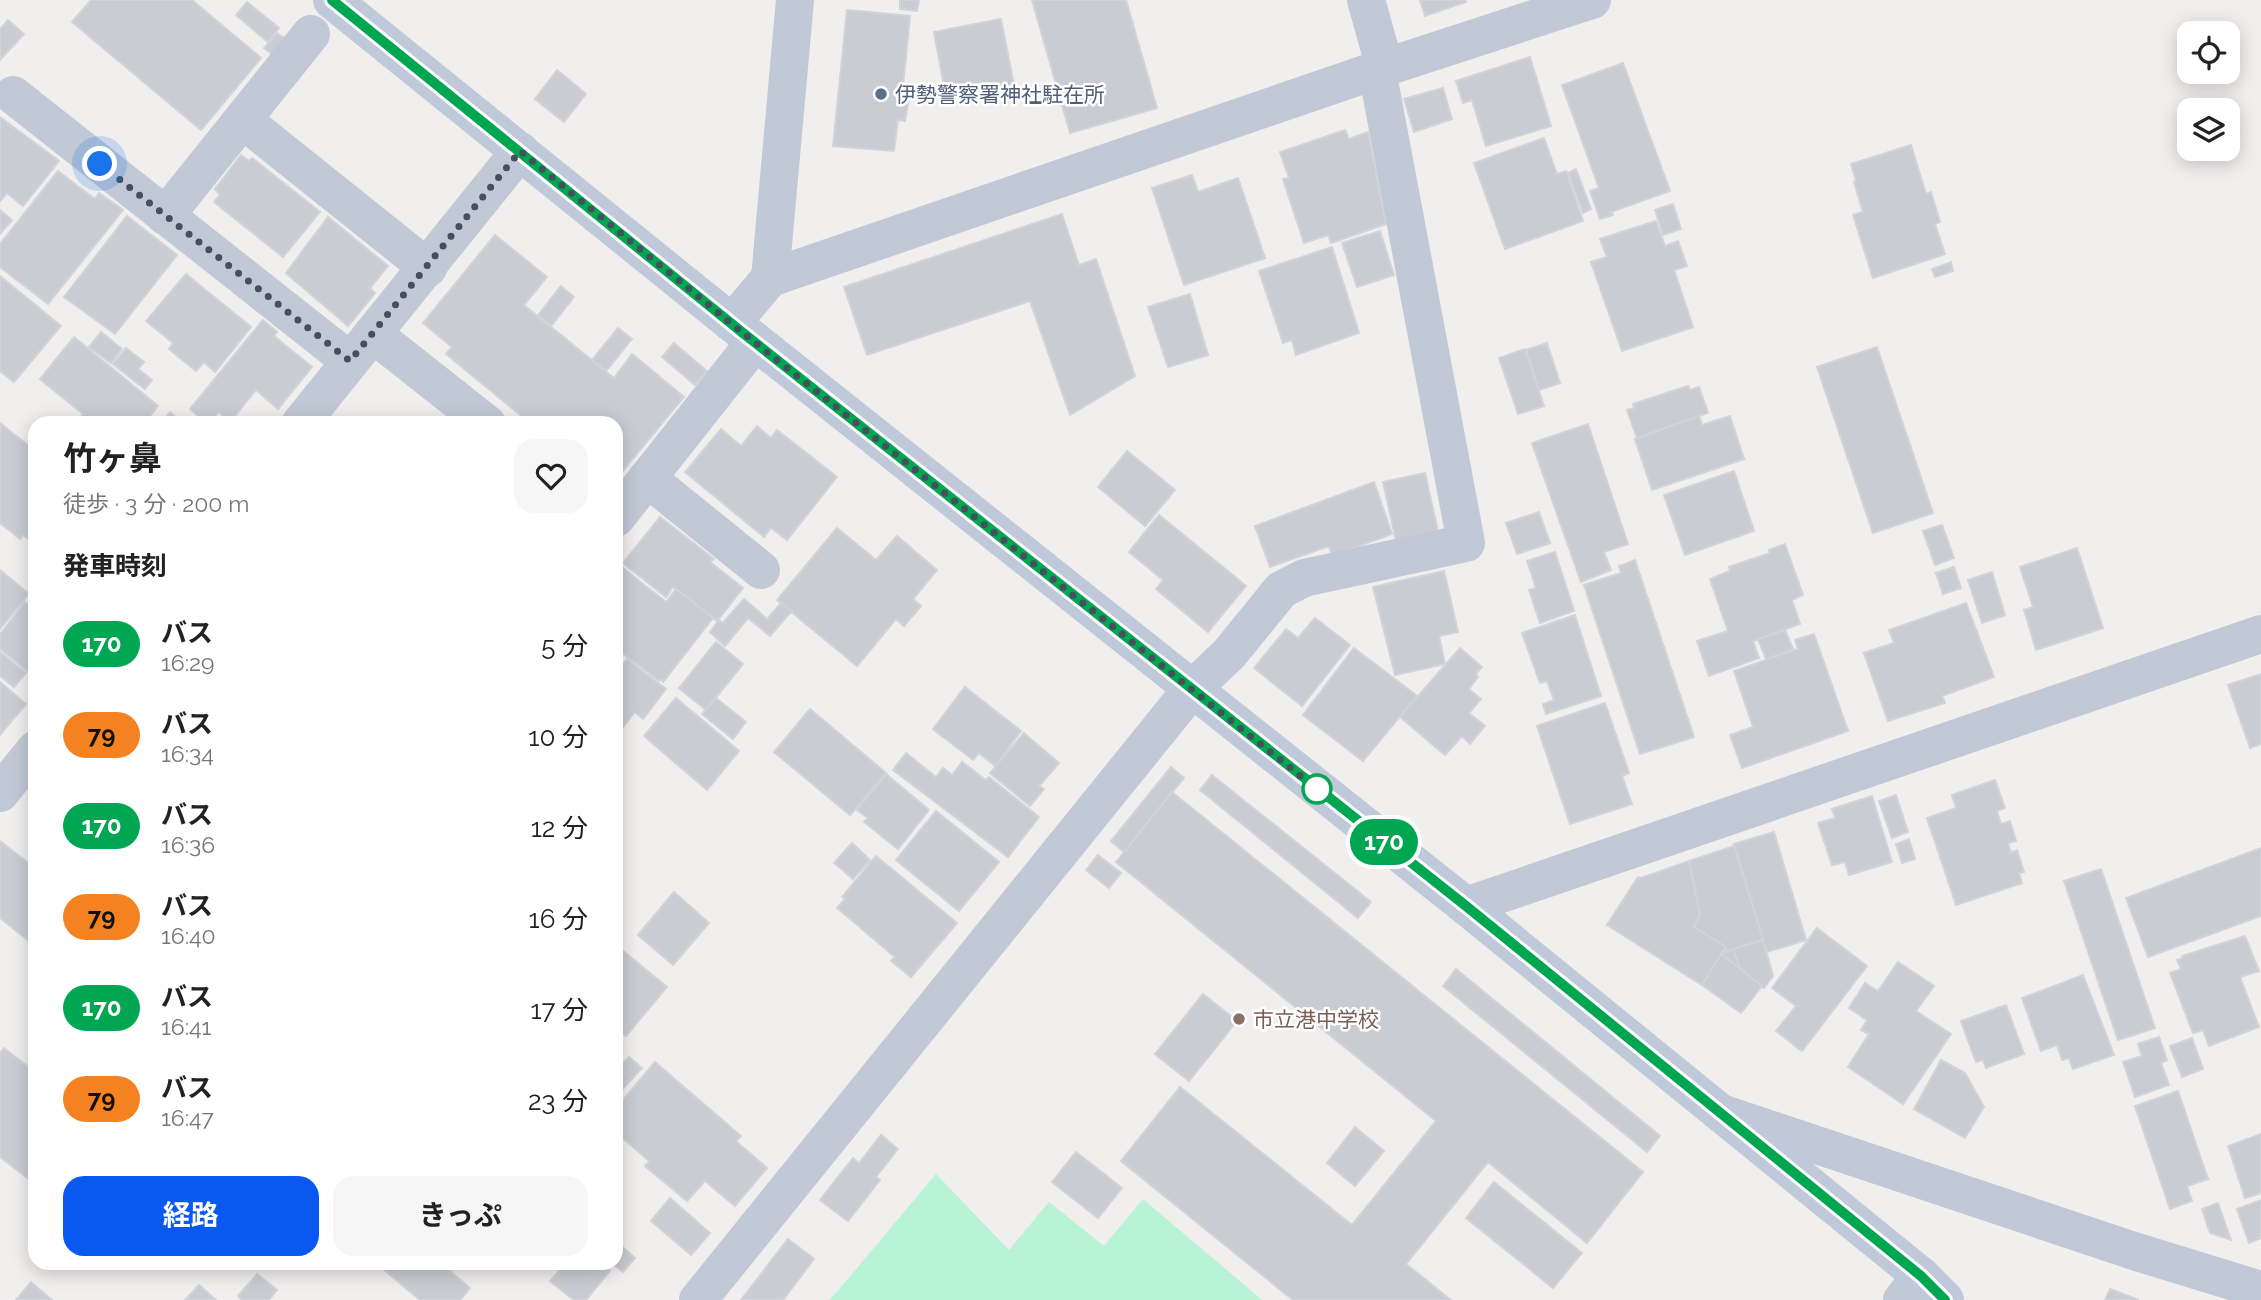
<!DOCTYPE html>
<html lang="ja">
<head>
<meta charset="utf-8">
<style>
	body { margin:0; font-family:Raleway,"Noto Sans JP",sans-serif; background:#f6f6f6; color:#222; height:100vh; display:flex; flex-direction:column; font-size:26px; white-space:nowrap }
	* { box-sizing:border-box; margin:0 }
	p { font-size:23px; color:#767676 }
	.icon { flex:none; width:38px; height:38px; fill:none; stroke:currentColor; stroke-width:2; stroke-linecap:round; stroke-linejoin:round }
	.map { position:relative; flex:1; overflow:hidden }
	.side { position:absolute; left:28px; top:416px; width:595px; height:854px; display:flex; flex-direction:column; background:#fff; border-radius:21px; box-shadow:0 4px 18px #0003 }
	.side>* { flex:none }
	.badge { padding:0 14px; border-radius:23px; font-size:24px; line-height:46px }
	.fabs { position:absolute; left:2177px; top:21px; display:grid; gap:14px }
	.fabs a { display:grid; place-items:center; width:63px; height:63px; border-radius:14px; background:#fff; box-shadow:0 4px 18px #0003; font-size:35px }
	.you { position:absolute; width:35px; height:35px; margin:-18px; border:5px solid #fff; border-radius:50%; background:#1a73e8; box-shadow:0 0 0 10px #1a73e833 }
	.map>.badge { position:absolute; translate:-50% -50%; box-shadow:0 0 0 4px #fff }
	h2 { padding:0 35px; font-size:26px; line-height:63px }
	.round { display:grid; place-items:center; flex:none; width:74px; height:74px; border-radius:21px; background:#f6f6f6 }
	.summary { display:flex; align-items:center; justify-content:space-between; height:119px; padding:0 35px }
	h1 { font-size:33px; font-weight:700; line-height:52px }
	.action { display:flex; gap:14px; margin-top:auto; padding:14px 35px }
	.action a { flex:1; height:80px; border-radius:21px; background:#0958f0; color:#fff; font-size:28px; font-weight:700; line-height:80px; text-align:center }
	.action a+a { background:#f6f6f6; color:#222 }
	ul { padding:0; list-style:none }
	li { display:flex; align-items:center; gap:21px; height:91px; padding:0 35px }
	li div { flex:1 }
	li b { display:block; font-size:26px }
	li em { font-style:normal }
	li .badge { min-width:77px; font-weight:700; text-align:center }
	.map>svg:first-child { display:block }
</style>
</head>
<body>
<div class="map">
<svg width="2261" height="1300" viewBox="0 0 2261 1300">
	<rect width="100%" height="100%" fill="#f1eeee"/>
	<polygon fill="#b8f3d5" points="936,1174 1009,1250 1049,1202 1104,1246 1143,1199 1262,1300 830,1300"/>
	<g fill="#caccd4" stroke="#d2d3da" stroke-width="2">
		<polygon points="91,0 192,0 261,58 201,130 72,22"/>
		<polygon points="900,0 919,0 917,11 900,9"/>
		<polygon points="1032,0 1126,0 1157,108 1070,133"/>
		<polygon points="1420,0 1465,0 1466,2 1425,16"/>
		<polygon points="247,2 279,28 268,42 236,15"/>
		<polygon points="847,10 910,16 902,97 909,99 905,121 898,120 894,151 833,146"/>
		<polygon points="1001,19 1014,85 946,97 934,32"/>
		<polygon points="8,20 24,34 0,60 0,29"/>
		<polygon points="277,33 284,38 272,54 264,48"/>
		<polygon points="1530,57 1551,126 1486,146 1472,100 1463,103 1456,81"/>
		<polygon points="1623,63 1670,191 1611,212 1613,215 1600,219 1590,191 1599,188 1562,85"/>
		<polygon points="557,70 586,94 564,122 535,99"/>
		<polygon points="1443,88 1452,119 1414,132 1404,99"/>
		<polygon points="0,117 59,161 23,206 7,193 0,201"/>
		<polygon points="1345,130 1349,139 1368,132 1386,224 1331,243 1328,235 1304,243 1283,179 1289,178 1280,152"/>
		<polygon points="1544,138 1557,174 1566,171 1583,221 1505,249 1474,163"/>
		<polygon points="1911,145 1926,194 1931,192 1940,222 1935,224 1945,254 1873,278 1853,215 1863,212 1854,182 1856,181 1851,164"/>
		<polygon points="241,155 249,161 252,158 320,212 283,257 214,202 220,195 215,189"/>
		<polygon points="1576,169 1591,209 1583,213 1568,173"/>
		<polygon points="58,171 95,199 99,193 123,210 48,304 0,267 0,244"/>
		<polygon points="1192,175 1198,192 1238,178 1265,258 1184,285 1152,188"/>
		<polygon points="1673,204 1681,229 1663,235 1655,210"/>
		<polygon points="0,210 12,220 0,234"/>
		<polygon points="1062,214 1079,265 1096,259 1135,376 1070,415 1030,301 867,355 844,287"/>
		<polygon points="127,216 177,255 115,334 64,297"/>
		<polygon points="328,217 388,266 370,288 375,293 348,326 286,273"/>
		<polygon points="1656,221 1665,246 1678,241 1687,266 1674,270 1693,327 1622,351 1591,262 1607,257 1600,239"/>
		<polygon points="1380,231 1394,275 1357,287 1342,243"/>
		<polygon points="495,235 547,277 524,305 614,378 632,354 684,397 616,479 616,424 531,424 446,354 452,347 423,323"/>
		<polygon points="1332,247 1359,333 1296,355 1292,340 1283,343 1259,271"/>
		<polygon points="1951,262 1953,271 1935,277 1932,269"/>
		<polygon points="186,274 251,327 215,372 204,362 196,371 169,349 173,343 146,321"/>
		<polygon points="0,276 61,326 14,382 0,371"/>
		<polygon points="561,286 574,297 551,326 538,315"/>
		<polygon points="1190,294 1208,355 1168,367 1148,307"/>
		<polygon points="263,320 277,332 274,336 312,367 278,409 256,390 230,422 219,412 207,424 190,409"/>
		<polygon points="618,328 632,339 606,371 592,360"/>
		<polygon points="101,332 122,349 111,363 89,347"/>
		<polygon points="74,337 158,406 144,424 76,424 83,414 40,379"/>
		<polygon points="674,343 707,371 695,385 662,357"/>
		<polygon points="1547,343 1560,383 1539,390 1526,350"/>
		<polygon points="1877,347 1933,513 1873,533 1817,367"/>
		<polygon points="126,348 144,362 138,369 152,380 145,389 113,364"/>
		<polygon points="1525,349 1544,406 1518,414 1499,358"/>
		<polygon points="1688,386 1690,390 1699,387 1708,413 1637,438 1627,410 1634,408 1633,404"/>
		<polygon points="170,412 183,424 161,424"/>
		<polygon points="1699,416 1702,425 1730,416 1744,459 1652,490 1635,439"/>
		<polygon points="0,423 35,451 35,544 23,535 20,539 0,523"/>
		<polygon points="1588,424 1628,544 1604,552 1611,570 1581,582 1532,443"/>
		<polygon points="757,426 771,438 777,430 837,477 787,540 771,528 764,537 685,472 721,429 741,446"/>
		<polygon points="1127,451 1175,490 1145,526 1098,487"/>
		<polygon points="1734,471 1754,531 1685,555 1664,495"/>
		<polygon points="1425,473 1438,531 1396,541 1383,482"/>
		<polygon points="1374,482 1392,534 1332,556 1329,546 1270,567 1255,526"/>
		<polygon points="1539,512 1550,543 1517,554 1506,523"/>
		<polygon points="1159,515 1246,586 1208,632 1156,589 1163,580 1129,552"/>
		<polygon points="660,517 714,559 710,562 743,588 717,621 673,587 666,597 623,563"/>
		<polygon points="1942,525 1954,558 1935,565 1923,531"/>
		<polygon points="837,528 876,560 897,536 937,570 913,599 921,606 904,626 896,619 857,666 777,600"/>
		<polygon points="1785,544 1803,595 1792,600 1800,624 1753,641 1759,658 1709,676 1697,641 1728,631 1710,579 1730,571 1729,567 1770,553 1769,550"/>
		<polygon points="2077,548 2103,628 2036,650 2024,610 2033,607 2020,567"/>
		<polygon points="1555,552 1574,611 1540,623 1529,590 1536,588 1527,561"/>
		<polygon points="1635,560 1694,737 1640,754 1584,585 1621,573 1619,566"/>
		<polygon points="1954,567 1961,588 1943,594 1936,573"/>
		<polygon points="623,568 666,602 676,589 713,618 663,682 661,679 659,681 616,648 616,577"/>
		<polygon points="0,570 29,594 0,629"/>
		<polygon points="1444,571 1458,632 1439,636 1445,664 1395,675 1373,587"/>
		<polygon points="1992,572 2005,615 1982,623 1968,580"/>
		<polygon points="744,599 767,619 781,603 792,611 770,636 748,618 725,646 710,632 719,620 723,623"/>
		<polygon points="25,602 33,608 35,605 35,677 0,649 0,634"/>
		<polygon points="1966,603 1994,677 1942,696 1945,703 1888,721 1864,653 1894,643 1889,630"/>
		<polygon points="1575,615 1601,696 1546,714 1543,704 1554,700 1547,681 1540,683 1522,633"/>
		<polygon points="1315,618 1350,645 1302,706 1254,668 1286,629 1298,638"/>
		<polygon points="1785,630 1793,649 1766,659 1758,639"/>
		<polygon points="1814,634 1848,731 1742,768 1730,735 1753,727 1734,671 1798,649 1795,640"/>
		<polygon points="716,642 743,664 706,710 679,688"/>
		<polygon points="1354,648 1417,696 1363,761 1303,715"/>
		<polygon points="1460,648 1482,667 1476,674 1478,677 1469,689 1481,699 1469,713 1485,726 1470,744 1462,736 1445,755 1400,717"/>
		<polygon points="0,652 26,673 14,687 0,676"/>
		<polygon points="627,659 666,689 643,719 635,712 616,736 616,664 621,668"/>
		<polygon points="2261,674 2261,744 2250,748 2228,685"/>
		<polygon points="0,682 26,704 0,735"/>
		<polygon points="965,687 1021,731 995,766 979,753 973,760 933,729"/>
		<polygon points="676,698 739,751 707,790 644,736"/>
		<polygon points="716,698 746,722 733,739 702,714"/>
		<polygon points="1605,703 1629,773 1622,776 1632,804 1570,824 1537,726"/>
		<polygon points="810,709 886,773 850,815 774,752"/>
		<polygon points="1024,733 1059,763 1039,786 1044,789 1030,806 990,773"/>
		<polygon points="906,753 936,777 943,768 952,775 962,762 986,780 989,777 1039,817 1008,857 893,770"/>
		<polygon points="1171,767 1184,778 1124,852 1111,841"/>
		<polygon points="886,774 929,810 898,849 864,822 868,818 857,810"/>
		<polygon points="1212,775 1371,902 1358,918 1200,790"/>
		<polygon points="1995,780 2005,808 1997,811 2001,824 2010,821 2016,841 2008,843 2011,853 2017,850 2024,872 2019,873 2022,883 1956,905 1927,818 1956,808 1952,795"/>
		<polygon points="1172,792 1643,1172 1587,1243 1488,1162 1406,1264 1451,1300 1293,1300 1121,1161 1180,1087 1352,1225 1436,1121 1116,862"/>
		<polygon points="1896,795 1908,832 1892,838 1879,801"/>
		<polygon points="1872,796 1892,862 1849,875 1845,862 1832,865 1818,823 1835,818 1832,809"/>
		<polygon points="936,811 999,862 959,911 896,860"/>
		<polygon points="1774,832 1806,940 1767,952 1734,844"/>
		<polygon points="1909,839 1915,859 1902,863 1896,844"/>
		<polygon points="0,841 35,868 35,946 0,918"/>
		<polygon points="852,843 870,860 853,879 834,863"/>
		<polygon points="1734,846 1763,940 1725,952 1726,947 1694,927 1700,915 1689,861"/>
		<polygon points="2261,848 2261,916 2148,957 2126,898"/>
		<polygon points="1098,855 1121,873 1109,888 1086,870"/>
		<polygon points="876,856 957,923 911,977 891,961 895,957 837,908 845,899 842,897"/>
		<polygon points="1689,861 1700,915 1694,927 1726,947 1702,985 1607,925 1638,877 1641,878"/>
		<polygon points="2101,869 2155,1028 2118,1040 2064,881"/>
		<polygon points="674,892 709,923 673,965 638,935"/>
		<polygon points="1817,928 1867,966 1802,1051 1776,1031 1796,1006 1772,988"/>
		<polygon points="2245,936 2259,971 2240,977 2259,1027 2209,1046 2203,1030 2193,1033 2170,973 2181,969 2177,960 2183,958 2182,956"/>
		<polygon points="1763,940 1773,976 1764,988 1740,968 1733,949"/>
		<polygon points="616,945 667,987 626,1036 616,1028"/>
		<polygon points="1725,949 1725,952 1733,949 1740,968 1721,954"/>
		<polygon points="1721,954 1762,986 1741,1013 1702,985"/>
		<polygon points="1898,962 1934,986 1916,1011 1951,1034 1903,1104 1848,1067 1869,1034 1861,1030 1867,1020 1849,1008 1865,983 1878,991"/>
		<polygon points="1456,969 1660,1136 1647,1152 1443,986"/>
		<polygon points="2083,975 2114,1055 2073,1069 2069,1058 2062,1060 2057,1045 2041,1051 2022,998"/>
		<polygon points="1203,994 1237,1021 1189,1081 1155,1054"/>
		<polygon points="2006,1005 2024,1054 1986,1068 1983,1060 1976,1062 1961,1021"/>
		<polygon points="2159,1037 2167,1060 2161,1063 2169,1085 2135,1097 2123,1062 2142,1056 2138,1044"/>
		<polygon points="2192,1038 2203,1069 2182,1077 2170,1046"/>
		<polygon points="4,1048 35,1072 35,1184 0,1157 0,1053"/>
		<polygon points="629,1057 642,1068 616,1096 616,1071"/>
		<polygon points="1941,1060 1965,1073 1984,1107 1965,1138 1914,1109"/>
		<polygon points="655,1062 741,1136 736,1141 767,1168 735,1206 705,1181 687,1201 645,1166 649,1161 616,1132 616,1108"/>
		<polygon points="2178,1091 2208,1179 2187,1186 2192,1201 2170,1209 2135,1106"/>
		<polygon points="1355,1127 1384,1151 1355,1186 1327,1163"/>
		<polygon points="2261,1134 2261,1193 2245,1198 2228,1146"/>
		<polygon points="881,1135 898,1149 876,1177 880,1180 848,1221 820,1200 853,1158 859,1163"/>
		<polygon points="1076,1152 1122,1188 1098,1218 1052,1182"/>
		<polygon points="1494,1182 1582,1253 1553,1288 1466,1218"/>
		<polygon points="670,1198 710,1233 691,1255 651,1221"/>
		<polygon points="2261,1200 2261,1238 2249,1243 2237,1209"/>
		<polygon points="2218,1203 2231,1240 2210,1233 2202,1209"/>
		<polygon points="788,1239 814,1259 783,1300 741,1300"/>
		<polygon points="616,1241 635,1258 623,1272 613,1264 616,1264"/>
		<polygon points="377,1264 454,1264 449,1270 470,1288 460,1300 420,1300"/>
		<polygon points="565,1264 600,1264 610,1271 586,1300 574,1300 550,1281"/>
		<polygon points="257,1274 277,1290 269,1300 242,1300 238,1296"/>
		<polygon points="31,1282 52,1300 16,1300"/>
		<polygon points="199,1285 216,1300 185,1300"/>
		<polygon points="2110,1289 2139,1300 2105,1300"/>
	</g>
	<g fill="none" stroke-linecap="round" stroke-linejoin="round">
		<g stroke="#c0c9d5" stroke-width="38">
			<polyline points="1366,0 1385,68"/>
			<polyline points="13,95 350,361"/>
			<polyline points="243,120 428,268"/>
			<polyline points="165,216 311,34"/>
			<polyline points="770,278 795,0"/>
			<polyline points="732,323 770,278 1377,70 1592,0"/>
			<polyline points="373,334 487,424"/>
			<polyline points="300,424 520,151"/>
			<polyline points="647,478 761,570"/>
			<polyline points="616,518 755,342"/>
			<polyline points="0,793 35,750"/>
			<polyline points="1466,906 2261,634"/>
			<polyline points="1724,1114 2137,1252 2261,1290"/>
			<polyline points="698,1300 1191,690 1229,654 1281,590 1304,578 1466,543 1377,70"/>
			<polyline points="1902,1300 1921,1276"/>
		</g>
		<polyline stroke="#bfc9d9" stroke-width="38" points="332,0 732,323 1466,906 1921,1276 1945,1300"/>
	</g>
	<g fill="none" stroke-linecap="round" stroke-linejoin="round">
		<g stroke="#fff" stroke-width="16">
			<polyline id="line" points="332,0 743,333 1466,906 1921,1276 1945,1300"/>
		</g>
		<use href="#line" stroke="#00a651" stroke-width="10"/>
		<polyline stroke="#454f5d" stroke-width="7" stroke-dasharray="0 12.6" points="100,164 350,361 520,151 743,333 1317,789"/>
	</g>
	<circle fill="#5c6f8a" stroke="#fff" stroke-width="2.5" cx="881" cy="94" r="7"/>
	<circle fill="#fff" stroke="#00a651" stroke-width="3.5" cx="1317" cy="789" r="14"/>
	<circle fill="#8d6e63" stroke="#fff" stroke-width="2.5" cx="1239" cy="1019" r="7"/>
	<g text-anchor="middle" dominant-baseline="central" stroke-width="5" stroke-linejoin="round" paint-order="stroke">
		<g font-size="21" fill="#4e5e75" stroke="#fff" text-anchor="start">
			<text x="895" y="94">伊勢警察署神社駐在所</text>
		</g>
		<g font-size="21" fill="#785e54" stroke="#fff" text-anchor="start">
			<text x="1253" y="1019">市立港中学校</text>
		</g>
	</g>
</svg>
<div class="fabs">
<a><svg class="icon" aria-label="locate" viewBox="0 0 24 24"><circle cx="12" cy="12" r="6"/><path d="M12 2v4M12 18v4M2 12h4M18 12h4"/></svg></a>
<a><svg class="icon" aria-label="layers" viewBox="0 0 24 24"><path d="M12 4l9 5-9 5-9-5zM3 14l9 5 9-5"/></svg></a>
</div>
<div class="you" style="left:100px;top:164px"></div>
<b class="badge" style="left:1384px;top:842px;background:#00a651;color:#fff">170</b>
<section class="side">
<div class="summary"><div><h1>竹ヶ鼻</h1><p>徒歩 · 3 分 · 200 m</p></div><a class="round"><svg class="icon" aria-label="heart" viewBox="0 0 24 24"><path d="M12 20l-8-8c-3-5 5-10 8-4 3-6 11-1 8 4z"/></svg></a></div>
<h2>発車時刻</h2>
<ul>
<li><span class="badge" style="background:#00a651;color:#fff">170</span><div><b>バス</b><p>16:29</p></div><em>5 分</em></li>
<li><span class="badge" style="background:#f58220;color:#111">79</span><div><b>バス</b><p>16:34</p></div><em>10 分</em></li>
<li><span class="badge" style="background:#00a651;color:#fff">170</span><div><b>バス</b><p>16:36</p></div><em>12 分</em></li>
<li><span class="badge" style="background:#f58220;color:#111">79</span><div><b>バス</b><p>16:40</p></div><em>16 分</em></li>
<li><span class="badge" style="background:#00a651;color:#fff">170</span><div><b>バス</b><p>16:41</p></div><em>17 分</em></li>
<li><span class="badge" style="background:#f58220;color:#111">79</span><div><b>バス</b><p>16:47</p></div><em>23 分</em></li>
</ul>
<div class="action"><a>経路</a><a>きっぷ</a></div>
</section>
</div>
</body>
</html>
